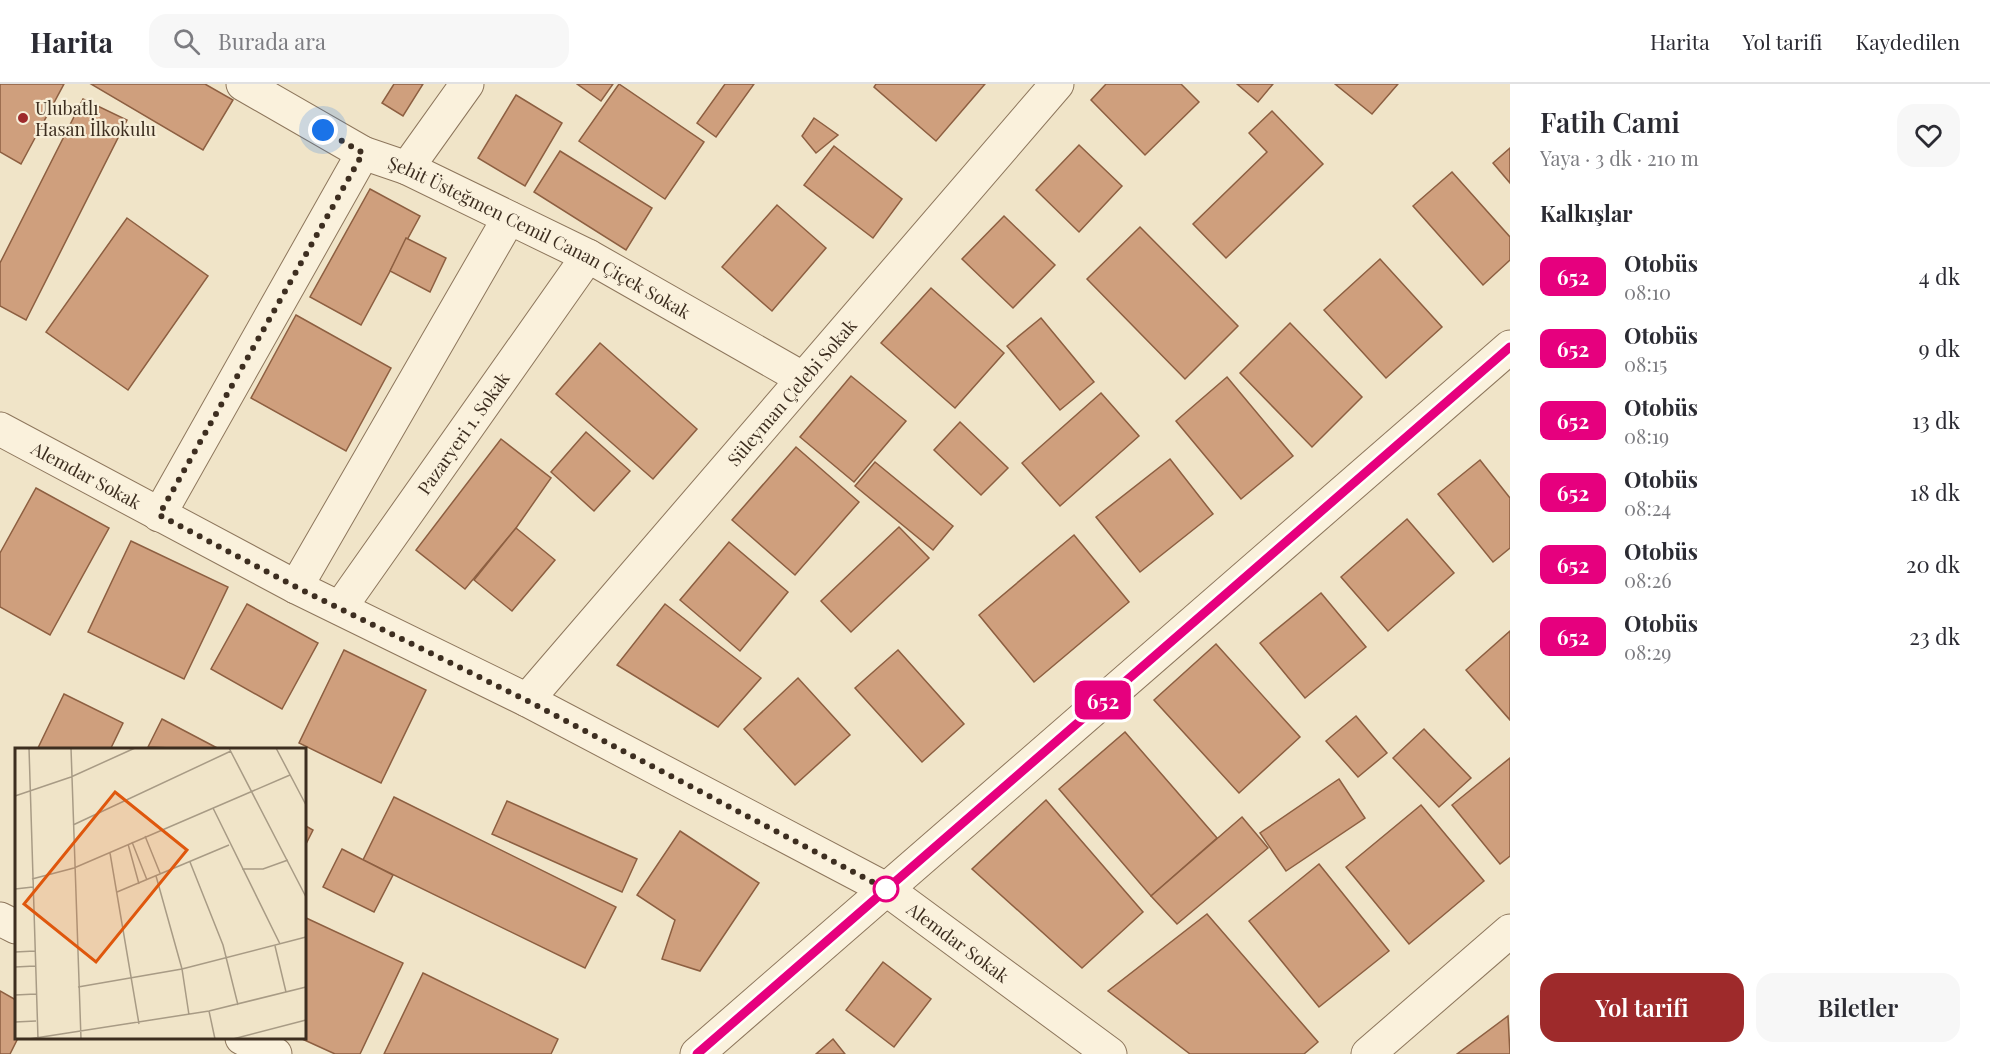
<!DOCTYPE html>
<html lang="tr">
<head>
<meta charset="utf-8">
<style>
	body { margin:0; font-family:"Playfair Display",serif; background:#f7f7f7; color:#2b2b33; height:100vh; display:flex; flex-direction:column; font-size:22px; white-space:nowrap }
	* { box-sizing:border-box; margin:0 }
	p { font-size:20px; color:#7c7c81 }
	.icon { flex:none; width:33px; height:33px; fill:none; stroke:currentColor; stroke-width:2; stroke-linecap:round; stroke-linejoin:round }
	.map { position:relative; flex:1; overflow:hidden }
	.sheet { display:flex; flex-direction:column; background:#fff; width:480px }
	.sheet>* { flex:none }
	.badge { padding:0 12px; border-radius:9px; font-size:21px; line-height:39px }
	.you { position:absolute; width:30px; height:30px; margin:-15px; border:4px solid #fff; border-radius:50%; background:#1a73e8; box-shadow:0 0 0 9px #1a73e833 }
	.map>.badge { position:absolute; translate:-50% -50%; box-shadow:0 0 0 3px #fff }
	h2 { padding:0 30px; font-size:22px; line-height:54px }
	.round { display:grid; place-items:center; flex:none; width:63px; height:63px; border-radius:18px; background:#f7f7f7 }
	.overview { display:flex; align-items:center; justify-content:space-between; height:102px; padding:0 30px }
	h1 { font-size:28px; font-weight:600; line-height:45px }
	.cta { display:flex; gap:12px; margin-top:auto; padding:12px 30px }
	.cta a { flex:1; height:69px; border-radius:18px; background:#9e2a2b; color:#fff; font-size:24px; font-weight:600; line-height:69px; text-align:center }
	.cta a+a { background:#f7f7f7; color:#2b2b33 }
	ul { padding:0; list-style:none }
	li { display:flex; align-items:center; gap:18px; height:72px; padding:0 30px }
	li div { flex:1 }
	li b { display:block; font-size:22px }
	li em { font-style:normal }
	li .badge { min-width:66px; font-weight:700; text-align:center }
	header { display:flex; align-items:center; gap:36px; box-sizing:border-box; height:84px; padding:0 30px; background:#fff; border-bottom:2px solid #e1e1e2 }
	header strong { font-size:28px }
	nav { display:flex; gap:33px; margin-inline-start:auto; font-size:21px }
	.search { width:420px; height:54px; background:#f7f7f7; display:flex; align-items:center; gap:15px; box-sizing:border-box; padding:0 21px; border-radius:18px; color:#7c7c81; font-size:22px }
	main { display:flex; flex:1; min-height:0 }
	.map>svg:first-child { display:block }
</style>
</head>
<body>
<header>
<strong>Harita</strong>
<div class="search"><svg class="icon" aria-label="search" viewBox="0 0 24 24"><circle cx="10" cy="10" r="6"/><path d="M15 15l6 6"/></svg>Burada ara</div>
<nav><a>Harita</a><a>Yol tarifi</a><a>Kaydedilen</a></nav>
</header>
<main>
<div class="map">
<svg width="1510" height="970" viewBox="0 0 1510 970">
	<rect width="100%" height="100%" fill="#f0e4c8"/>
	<g fill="#cf9f7d" stroke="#8d5f41" stroke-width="1.5">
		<polygon points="0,0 64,0 21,80 0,68"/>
		<polygon points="91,0 205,0 233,16 203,66"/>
		<polygon points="394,0 423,0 403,32 382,19"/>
		<polygon points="577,0 613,0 601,17"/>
		<polygon points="619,0 704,58 665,115 579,57"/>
		<polygon points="725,0 754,0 716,53 697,39"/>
		<polygon points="876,0 985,0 936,57 874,3"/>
		<polygon points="1106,0 1181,0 1199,18 1145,71 1091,16"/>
		<polygon points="1237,0 1273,0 1258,18"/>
		<polygon points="1335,0 1398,0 1372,30"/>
		<polygon points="516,11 562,39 525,102 478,74"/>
		<polygon points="83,15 127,36 26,236 0,222 0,179"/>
		<polygon points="1272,27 1323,80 1226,174 1193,140 1267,68 1249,49"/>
		<polygon points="814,34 838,51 816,69 802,52"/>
		<polygon points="1079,61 1122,102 1079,148 1036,106"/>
		<polygon points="834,62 902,115 873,154 804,101"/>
		<polygon points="1510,64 1510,99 1493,79"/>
		<polygon points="560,67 652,124 626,166 534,108"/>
		<polygon points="1452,88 1510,153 1510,176 1483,201 1413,122"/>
		<polygon points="370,105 420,132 361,241 310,213"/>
		<polygon points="777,121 826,164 772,227 722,183"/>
		<polygon points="1004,132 1055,181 1013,224 962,175"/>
		<polygon points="127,134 208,192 128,306 46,248"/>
		<polygon points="1140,143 1238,242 1185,295 1087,195"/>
		<polygon points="406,154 446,174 430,208 390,187"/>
		<polygon points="1380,175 1442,243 1386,294 1324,226"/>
		<polygon points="931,204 1004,269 955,324 881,259"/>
		<polygon points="296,231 391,284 346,367 251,314"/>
		<polygon points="1041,234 1094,298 1060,326 1007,262"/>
		<polygon points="1290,239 1362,313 1312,363 1240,289"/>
		<polygon points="600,259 697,345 653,395 556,310"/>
		<polygon points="851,292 906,337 854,398 800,353"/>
		<polygon points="1227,293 1293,372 1241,415 1176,337"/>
		<polygon points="1101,309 1139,352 1060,422 1022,379"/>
		<polygon points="960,338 1008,384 981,411 934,366"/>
		<polygon points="586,348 630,387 594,427 551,388"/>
		<polygon points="501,355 551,394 516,444 465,505 416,466"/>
		<polygon points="796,363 859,418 795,491 732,436"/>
		<polygon points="1170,375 1213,430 1140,488 1096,433"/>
		<polygon points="1480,376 1510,414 1510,464 1493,478 1438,410"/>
		<polygon points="875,378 953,442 933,466 855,402"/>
		<polygon points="36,404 109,444 50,551 0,523 0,469"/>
		<polygon points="1407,435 1454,489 1388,547 1341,493"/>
		<polygon points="899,443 929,474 851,548 821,517"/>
		<polygon points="516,444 555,476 512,527 474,496"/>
		<polygon points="1074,451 1129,518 1034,598 979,531"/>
		<polygon points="131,457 228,503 184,595 88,548"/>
		<polygon points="729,458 788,508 740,567 680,516"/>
		<polygon points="1321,509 1366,563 1305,614 1260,559"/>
		<polygon points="247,520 318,559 282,625 211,585"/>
		<polygon points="665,520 761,594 718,643 617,581"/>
		<polygon points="1510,547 1510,636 1466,586"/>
		<polygon points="1216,560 1300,653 1239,709 1154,616"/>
		<polygon points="344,566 426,606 381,699 299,659"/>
		<polygon points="898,566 964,640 922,678 855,604"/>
		<polygon points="798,594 850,651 795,701 744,645"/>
		<polygon points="64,610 123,639 110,666 37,666"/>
		<polygon points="1356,632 1387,669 1358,693 1326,657"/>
		<polygon points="162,635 221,666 148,663"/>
		<polygon points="1424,645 1471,694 1439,723 1393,674"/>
		<polygon points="1125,648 1217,754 1151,812 1059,705"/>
		<polygon points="1510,674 1510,772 1500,780 1452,721"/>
		<polygon points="1339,695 1365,734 1286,787 1260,749"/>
		<polygon points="394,713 616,823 585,884 363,776"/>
		<polygon points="1046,716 1143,828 1082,884 972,785"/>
		<polygon points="507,717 637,775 622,808 492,750"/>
		<polygon points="1421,721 1484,797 1409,860 1346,783"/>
		<polygon points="1242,733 1268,764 1177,840 1151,812"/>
		<polygon points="304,741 313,746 304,764"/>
		<polygon points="680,747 759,799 700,887 662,875 675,836 637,811"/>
		<polygon points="342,765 393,791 374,828 323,803"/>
		<polygon points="1319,780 1389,867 1319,923 1249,837"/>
		<polygon points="1207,830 1318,958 1304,970 1190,970 1108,907"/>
		<polygon points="304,833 403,879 360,970 335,970 300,954 304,954"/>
		<polygon points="883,878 931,915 894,963 846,926"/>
		<polygon points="423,889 558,955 551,970 384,970"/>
		<polygon points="0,907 16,916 18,954 10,970 0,970"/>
		<polygon points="1508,932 1510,970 1457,970"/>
		<polygon points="833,955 845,970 816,970"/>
	</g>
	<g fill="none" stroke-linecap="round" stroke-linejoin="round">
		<g stroke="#8d765c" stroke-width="35">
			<g id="minor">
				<path id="s1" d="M243 0 363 69 407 84 588 172 802 294"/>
				<polyline points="407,84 467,0"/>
				<path id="s2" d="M0 345 296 503 527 616 886 805 1110 970"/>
				<polyline points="159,431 363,69"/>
				<polyline points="296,503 509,134"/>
				<path id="s3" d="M340 524 588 172"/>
				<path id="s4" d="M527 616 1057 0"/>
				<polyline points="0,835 16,843"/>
				<polyline points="242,954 275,970"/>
				<polyline points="697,970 1510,263"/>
				<polyline points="1368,970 1510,847"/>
			</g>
		</g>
		<use href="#minor" stroke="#faf1dc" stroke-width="33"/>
	</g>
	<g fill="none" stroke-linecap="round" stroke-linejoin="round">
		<g stroke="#fff" stroke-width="14">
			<polyline id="line" points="697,970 1510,263"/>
		</g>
		<use href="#line" stroke="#e6007e" stroke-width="9"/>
		<polyline stroke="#3d2e20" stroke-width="6" stroke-dasharray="0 10.8" points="323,46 363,69 159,431 296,503 526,616 886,805"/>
	</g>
	<circle fill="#9e2a2b" stroke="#f7eed8" stroke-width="2" cx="23" cy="34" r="6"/>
	<circle fill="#fff" stroke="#e6007e" stroke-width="3" cx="886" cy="805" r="12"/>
	<g text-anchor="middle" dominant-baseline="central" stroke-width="4.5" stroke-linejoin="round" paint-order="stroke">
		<g font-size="18" fill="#3d2e20" stroke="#f7eed8" text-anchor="start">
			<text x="35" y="24">Ulubatlı<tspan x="35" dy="21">Hasan İlkokulu</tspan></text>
		</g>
		<g font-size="18" fill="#3d2e20" stroke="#f7eed8">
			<text stroke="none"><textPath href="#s1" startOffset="334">Şehit Üsteğmen Cemil Canan Çiçek Sokak</textPath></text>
			<text stroke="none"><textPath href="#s4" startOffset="406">Süleyman Çelebi Sokak</textPath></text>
			<text stroke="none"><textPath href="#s3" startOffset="214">Pazaryeri 1. Sokak</textPath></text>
			<text stroke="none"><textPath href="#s2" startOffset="98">Alemdar Sokak</textPath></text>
			<text stroke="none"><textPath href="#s2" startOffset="1088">Alemdar Sokak</textPath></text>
		</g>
	</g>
	<g transform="translate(15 664)">
		<rect width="291" height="291" fill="#f0e4c8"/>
		<path fill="none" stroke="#a89b85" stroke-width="1.5" d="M14 0 23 291M56 0 66 291M214 0 291 149M261 0 291 57M0 48 56 29 120 0M198 60 265 196M58 77 216 3M130 88 145 125M117 94 132 132M113 96 124 136M95 105 124 276M175 114 208 197 223 257M227 121H248L273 112M141 128 167 221 174 267M17 131 59 120 275 27M0 141 18 139M102 144 214 97M260 198 271 244M0 204 20 203M0 219 20 218M63 239 167 221 291 189M0 247 21 246M194 263 200 291M0 274 21 273M14 291 194 263 291 239M218 291 291 272"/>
		<path fill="#df570d" fill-opacity="0.15" stroke="#df570d" stroke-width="3" d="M100 44 172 102 81 214 9 156Z"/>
		<rect width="291" height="291" fill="none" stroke="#3d2e20" stroke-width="3"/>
	</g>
</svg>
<div class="you" style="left:323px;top:46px"></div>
<b class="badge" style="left:1103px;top:616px;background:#e6007e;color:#fff">652</b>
</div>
<section class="sheet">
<div class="overview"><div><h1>Fatih Cami</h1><p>Yaya · 3 dk · 210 m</p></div><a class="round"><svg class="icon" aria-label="heart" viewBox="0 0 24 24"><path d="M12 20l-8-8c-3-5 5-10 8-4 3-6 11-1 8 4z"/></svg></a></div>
<h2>Kalkışlar</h2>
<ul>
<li><span class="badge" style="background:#e6007e;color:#fff">652</span><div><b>Otobüs</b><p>08:10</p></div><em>4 dk</em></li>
<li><span class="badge" style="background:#e6007e;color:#fff">652</span><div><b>Otobüs</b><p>08:15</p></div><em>9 dk</em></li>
<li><span class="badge" style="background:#e6007e;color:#fff">652</span><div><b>Otobüs</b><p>08:19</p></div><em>13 dk</em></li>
<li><span class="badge" style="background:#e6007e;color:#fff">652</span><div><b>Otobüs</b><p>08:24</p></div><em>18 dk</em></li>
<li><span class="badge" style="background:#e6007e;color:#fff">652</span><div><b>Otobüs</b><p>08:26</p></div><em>20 dk</em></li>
<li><span class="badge" style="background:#e6007e;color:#fff">652</span><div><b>Otobüs</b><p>08:29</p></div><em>23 dk</em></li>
</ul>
<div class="cta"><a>Yol tarifi</a><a>Biletler</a></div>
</section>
</main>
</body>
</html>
